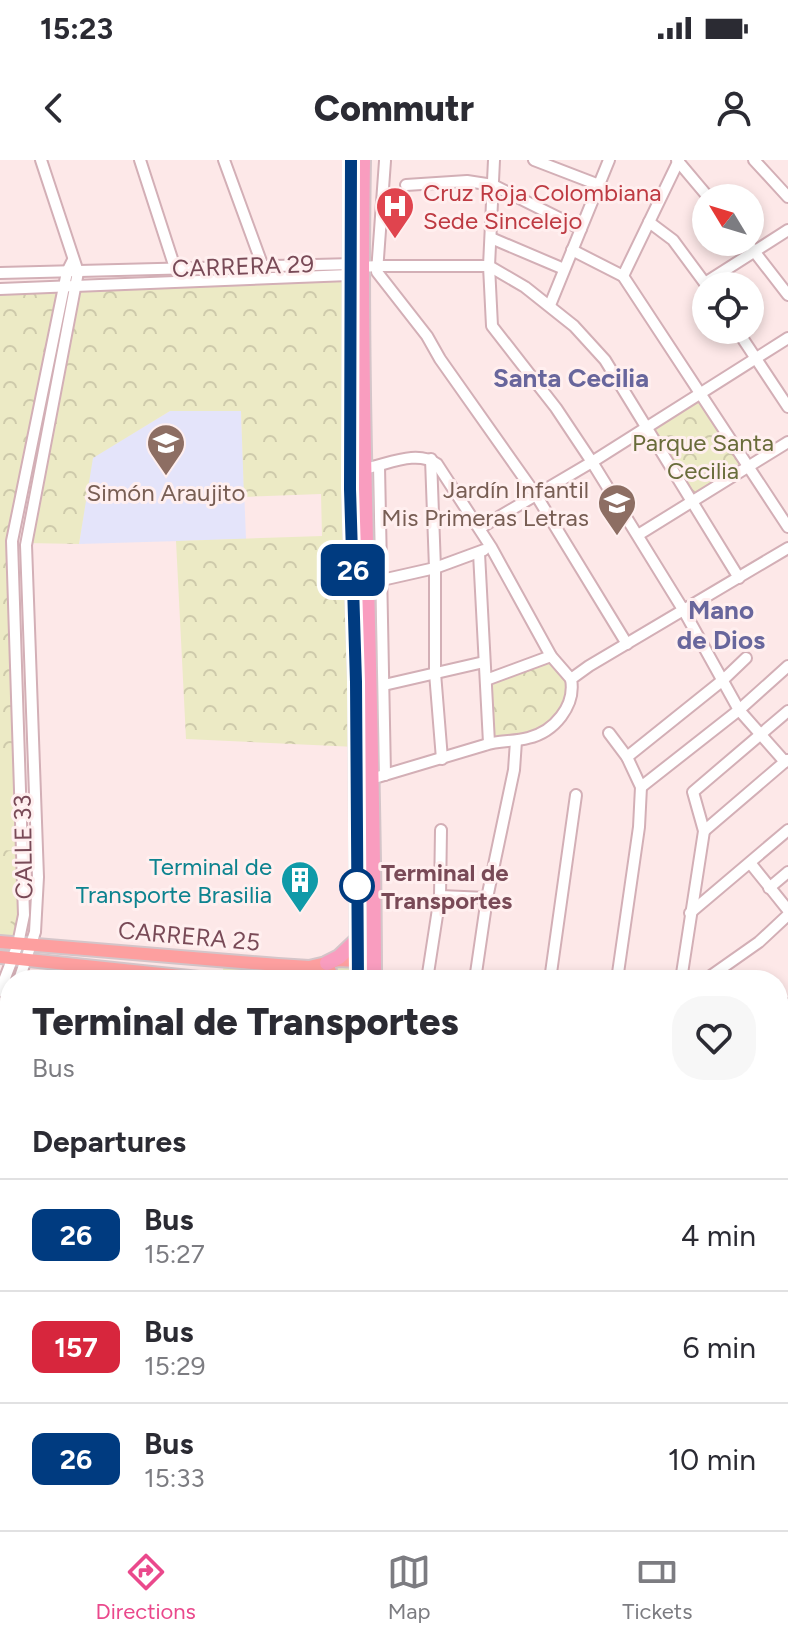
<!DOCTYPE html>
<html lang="en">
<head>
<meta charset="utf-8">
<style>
	body { margin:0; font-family:Figtree,sans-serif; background:#f7f7f7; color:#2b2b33; height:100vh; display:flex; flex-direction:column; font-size:30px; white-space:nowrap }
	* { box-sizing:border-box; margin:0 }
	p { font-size:26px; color:#7c7c81 }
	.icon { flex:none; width:44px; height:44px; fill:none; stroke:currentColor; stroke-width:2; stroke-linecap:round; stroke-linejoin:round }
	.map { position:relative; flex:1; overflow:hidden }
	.drawer { position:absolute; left:0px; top:810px; width:788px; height:560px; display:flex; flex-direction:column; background:#fff; border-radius:32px 32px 0 0; box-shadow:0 4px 12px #0003 }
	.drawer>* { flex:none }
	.badge { padding:0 16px; border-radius:12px; font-size:28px; line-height:52px }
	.needle { width:52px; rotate:308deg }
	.fabs { position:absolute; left:692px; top:24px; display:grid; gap:16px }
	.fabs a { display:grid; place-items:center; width:72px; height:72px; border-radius:50%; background:#fff; box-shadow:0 4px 12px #0003; font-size:40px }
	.map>.badge { position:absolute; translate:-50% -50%; box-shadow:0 0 0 4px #fff }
	h2 { padding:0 32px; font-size:30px; line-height:72px }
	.round { display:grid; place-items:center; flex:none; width:84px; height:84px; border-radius:32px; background:#f7f7f7 }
	.headline { display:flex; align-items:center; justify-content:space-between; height:136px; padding:0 32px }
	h1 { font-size:38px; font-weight:800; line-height:60px }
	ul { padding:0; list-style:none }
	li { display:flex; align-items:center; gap:24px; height:112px; padding:0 32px; border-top:2px solid #e1e1e2 }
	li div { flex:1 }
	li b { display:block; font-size:30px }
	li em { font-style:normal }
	li .badge { min-width:88px; font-weight:700; text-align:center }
	.status { display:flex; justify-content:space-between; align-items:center; height:56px; padding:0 40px; background:#fff; direction:ltr }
	.status svg { height:22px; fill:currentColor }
	header { display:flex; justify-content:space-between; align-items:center; height:104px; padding:0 32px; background:#fff; font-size:36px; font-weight:800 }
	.menu { display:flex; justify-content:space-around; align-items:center; height:112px; border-top:2px solid #e1e1e2; background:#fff; font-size:22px; color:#7c7c81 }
	.menu a { display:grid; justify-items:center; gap:4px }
	.menu .on { color:#ea498c }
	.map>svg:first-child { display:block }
</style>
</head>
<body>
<div class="status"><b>15:23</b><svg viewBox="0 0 49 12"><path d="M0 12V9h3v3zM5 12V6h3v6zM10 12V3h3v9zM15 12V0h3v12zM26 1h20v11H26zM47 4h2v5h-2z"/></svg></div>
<header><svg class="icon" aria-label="back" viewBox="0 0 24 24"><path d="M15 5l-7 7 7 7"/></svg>Commutr<svg class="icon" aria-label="person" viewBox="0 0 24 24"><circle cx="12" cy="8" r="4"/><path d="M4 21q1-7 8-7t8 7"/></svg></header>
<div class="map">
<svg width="788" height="1370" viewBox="0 0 788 1370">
	<defs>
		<pattern id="forest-crowns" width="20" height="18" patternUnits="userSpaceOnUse" patternTransform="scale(2)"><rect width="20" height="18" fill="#eceac5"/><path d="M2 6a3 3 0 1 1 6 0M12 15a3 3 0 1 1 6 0" fill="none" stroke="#cecaab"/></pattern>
	</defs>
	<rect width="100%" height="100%" fill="#fde8e8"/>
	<polygon fill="#fedbe7" points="0,1027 10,1028 10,1275 0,1274"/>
	<polygon fill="#e4e4fa" points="170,251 241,251 246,379 79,384 92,298"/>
	<g fill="url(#forest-crowns)">
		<polygon points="349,115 356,587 186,579 176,381 322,376 321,334 244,337 241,251 170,251 93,298 79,384 26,383 76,128"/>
		<polygon points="64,128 12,381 24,720 18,784 0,782 0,129"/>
		<polygon points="701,234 749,306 693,340 648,267"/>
		<polygon points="551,496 573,529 547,570 489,583 486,520"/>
		<polygon points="224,800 358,802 358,820 222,820"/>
	</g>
	<g fill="#eceac5">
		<polygon points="20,590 24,691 0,690 0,591"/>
		<polygon points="0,698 16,698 10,770 0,769"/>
	</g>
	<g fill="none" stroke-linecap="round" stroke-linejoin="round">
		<g stroke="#bbe8d2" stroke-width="9">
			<polyline points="0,927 10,928"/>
			<polyline points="778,949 788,945"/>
		</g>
		<g stroke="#d3afb6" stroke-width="14">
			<g id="minor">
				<polyline points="140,0 175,108"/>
				<polyline points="224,0 262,104"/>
				<polyline points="494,0 489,106 492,166 556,248 592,302 684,451 739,550 785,602"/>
				<polyline points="534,0 599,25"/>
				<polyline points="677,0 709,38"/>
				<polyline points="754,0 788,37"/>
				<polyline points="385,1 377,112 427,176 440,199 536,335 627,484"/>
				<polyline points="406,25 467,21 493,25 581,69"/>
				<polyline points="649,62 673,80 707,126"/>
				<polyline points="491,78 564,109"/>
				<polyline points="747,82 788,135"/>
				<polyline points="572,90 623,116 788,367"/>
				<polyline points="0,113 354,104"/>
				<polyline points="623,116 679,0"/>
				<polyline points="705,123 788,70"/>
				<polyline points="0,129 349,115 361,107 378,106 489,106 525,127 574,166 605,200 739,418"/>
				<polyline points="550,145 609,0"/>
				<polyline points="737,170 788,247"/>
				<polyline points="431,299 435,408 435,513 442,599"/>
				<polyline points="379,306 385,615"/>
				<path d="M363 309C387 305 416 289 437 304L491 387 551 496 571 519"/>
				<polyline points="480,368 592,302 788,178"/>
				<polyline points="638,375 788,282"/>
				<polyline points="479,393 489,583"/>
				<polyline points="382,420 435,408 484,390"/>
				<polyline points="486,520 551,496"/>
				<polyline points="384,525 484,502"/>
				<polyline points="609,573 627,597 641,627 639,667 617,820"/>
				<polyline points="627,597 723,520 746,498"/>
				<path d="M371 619C409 608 447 596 485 585 498 580 514 582 528 578 554 572 576 546 571 519L589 506 788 388"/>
				<polyline points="641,627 739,550 788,506"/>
				<polyline points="704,671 787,600"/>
				<polyline points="751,704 788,750"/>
				<polyline points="769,728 788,712"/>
				<polyline points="440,736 487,738"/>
				<polyline points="690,753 788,670"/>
				<polyline points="19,820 35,772 38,717 26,385 78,112 41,0"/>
				<polyline points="427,820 440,736 441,670"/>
				<polyline points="475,820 487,738 514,610 516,581"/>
				<polyline points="550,820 576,635"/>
				<polyline points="681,820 704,671 693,632 788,551"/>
				<polyline points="705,820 759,782 788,755"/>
				<polyline points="0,831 18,784 24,755 12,381 67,112 73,100"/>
				<polyline points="778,853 788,844"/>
				<polyline points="0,866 10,841"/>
				<polyline points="778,905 788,913"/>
				<polyline points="778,1019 788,1011"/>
				<polyline points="0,1037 10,1037"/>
				<polyline points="778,1092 788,1103"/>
				<polyline points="778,1192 788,1183"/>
				<polyline points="0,1260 10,1261"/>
				<polyline points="778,1267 788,1277"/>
				<polyline points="0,1312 10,1313"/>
				<polyline points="640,1360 649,1370"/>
				<polyline points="731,1360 738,1370"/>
				<polyline points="111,1370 111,1360"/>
				<polyline points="472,1370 473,1360"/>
				<polyline points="504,1370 504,1360"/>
				<polyline points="558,1370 558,1360"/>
				<polyline points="618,1370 618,1360"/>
				<polyline points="779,1370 788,1363"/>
			</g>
		</g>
		<g stroke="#d4c5c9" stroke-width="16">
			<g id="major">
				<polyline points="0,782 278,805 309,807 339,800 374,802"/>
				<polyline points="0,797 218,820"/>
				<polyline points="327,803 333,820"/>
			</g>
		</g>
		<g stroke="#d4c5c9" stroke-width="18">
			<g id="highway">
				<polyline points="351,0 350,329 356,522 358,820"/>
				<path d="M363 0C358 273 374 547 374 820"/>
				<polyline points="327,803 339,797 358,779"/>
				<polyline points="361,1360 361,1370"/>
				<polyline points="378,1360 378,1370"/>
			</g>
		</g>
		<use href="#minor" stroke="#fff" stroke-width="10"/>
		<use href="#major" stroke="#fd9f9f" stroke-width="12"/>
		<use href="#highway" stroke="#f99dbf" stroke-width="14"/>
	</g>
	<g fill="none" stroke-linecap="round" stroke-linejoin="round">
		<g stroke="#fff" stroke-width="18">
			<polyline id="line" points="351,0 350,329 356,522 358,820"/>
		</g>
		<use href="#line" stroke="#003b80" stroke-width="12"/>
	</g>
	<defs>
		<g id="hospital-pin" transform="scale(2)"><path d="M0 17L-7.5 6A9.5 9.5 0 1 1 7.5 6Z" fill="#e0444e" stroke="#ffefef"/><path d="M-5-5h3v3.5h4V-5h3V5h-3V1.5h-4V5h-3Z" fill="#fff"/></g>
		<g id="school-pin" transform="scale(2)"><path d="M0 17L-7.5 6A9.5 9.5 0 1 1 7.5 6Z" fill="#8d6e63" stroke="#ffefef"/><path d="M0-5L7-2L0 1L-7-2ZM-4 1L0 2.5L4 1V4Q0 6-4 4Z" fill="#fff"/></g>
		<g id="building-pin" transform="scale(2)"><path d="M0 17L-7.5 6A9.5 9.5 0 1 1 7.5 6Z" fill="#0f9aa8" stroke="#ffefef"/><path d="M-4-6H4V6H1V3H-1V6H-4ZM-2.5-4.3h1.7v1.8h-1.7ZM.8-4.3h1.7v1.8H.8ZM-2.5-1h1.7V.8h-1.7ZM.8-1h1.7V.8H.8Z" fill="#fff"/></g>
	</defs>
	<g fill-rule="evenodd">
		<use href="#hospital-pin" x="395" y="46"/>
		<use href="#school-pin" x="166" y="283"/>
		<use href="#school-pin" x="617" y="343"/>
		<use href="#building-pin" x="300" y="720"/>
	</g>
	<circle fill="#fff" stroke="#003b80" stroke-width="4" cx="357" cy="726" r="16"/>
	<g text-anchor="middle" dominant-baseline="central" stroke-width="6" stroke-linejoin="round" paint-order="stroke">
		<g font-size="24" fill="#be3a42" stroke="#ffefef" text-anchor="start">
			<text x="423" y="32">Cruz Roja Colombiana<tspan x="423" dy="28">Sede Sincelejo</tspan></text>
		</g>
		<g font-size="24" fill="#794a57" stroke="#ffefef">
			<text transform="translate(243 106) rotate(-2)">CARRERA 29</text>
			<text transform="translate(23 687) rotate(-91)">CALLE 33</text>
			<text transform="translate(189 776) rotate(5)">CARRERA 25</text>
		</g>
		<g font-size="24" fill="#696c3a" stroke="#ffefef">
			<text x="703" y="282">Parque Santa<tspan x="703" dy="28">Cecilia</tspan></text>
		</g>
		<g font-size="24" fill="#785e54" stroke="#ffefef" text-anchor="end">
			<text x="589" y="329">Jardín Infantil<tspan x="589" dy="28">Mis Primeras Letras</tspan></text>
			<text x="166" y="332" text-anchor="middle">Simón Araujito</text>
		</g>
		<g font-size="24" fill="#0d838f" stroke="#ffefef" text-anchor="end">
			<text x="272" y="706">Terminal de<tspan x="272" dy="28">Transporte Brasilia</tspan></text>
		</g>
		<g font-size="24" font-weight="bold" fill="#794a57" stroke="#ffefef" text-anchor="start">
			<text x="381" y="712">Terminal de<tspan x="381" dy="28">Transportes</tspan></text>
		</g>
		<g font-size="26" font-weight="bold" fill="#68669c" stroke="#ffefef">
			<text x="571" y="218">Santa Cecilia</text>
			<text x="721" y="450">Mano<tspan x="721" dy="30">de Dios</tspan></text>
		</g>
	</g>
</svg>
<div class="fabs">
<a><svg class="needle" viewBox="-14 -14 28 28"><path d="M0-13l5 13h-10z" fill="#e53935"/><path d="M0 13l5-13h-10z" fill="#7c7c81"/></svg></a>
<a><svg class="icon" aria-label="locate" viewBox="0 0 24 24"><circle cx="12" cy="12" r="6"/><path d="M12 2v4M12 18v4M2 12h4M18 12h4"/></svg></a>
</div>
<b class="badge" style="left:353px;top:410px;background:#003b80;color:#fff">26</b>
<section class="drawer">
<div class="headline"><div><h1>Terminal de Transportes</h1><p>Bus</p></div><a class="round"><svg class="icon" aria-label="heart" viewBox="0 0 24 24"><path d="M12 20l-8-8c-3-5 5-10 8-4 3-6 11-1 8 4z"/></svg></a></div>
<h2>Departures</h2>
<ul>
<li><span class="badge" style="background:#003b80;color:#fff">26</span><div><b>Bus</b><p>15:27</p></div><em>4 min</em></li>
<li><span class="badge" style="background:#d7263d;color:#fff">157</span><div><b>Bus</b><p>15:29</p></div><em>6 min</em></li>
<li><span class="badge" style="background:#003b80;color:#fff">26</span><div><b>Bus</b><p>15:33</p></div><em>10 min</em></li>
</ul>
</section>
</div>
<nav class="menu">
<a class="on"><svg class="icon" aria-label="directions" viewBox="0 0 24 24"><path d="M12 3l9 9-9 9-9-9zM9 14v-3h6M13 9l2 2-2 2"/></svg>Directions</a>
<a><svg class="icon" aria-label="map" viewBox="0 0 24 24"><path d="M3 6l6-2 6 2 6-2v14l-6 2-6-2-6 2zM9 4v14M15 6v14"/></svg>Map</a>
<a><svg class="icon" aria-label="tickets" viewBox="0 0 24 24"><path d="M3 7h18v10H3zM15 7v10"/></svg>Tickets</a>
</nav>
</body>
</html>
